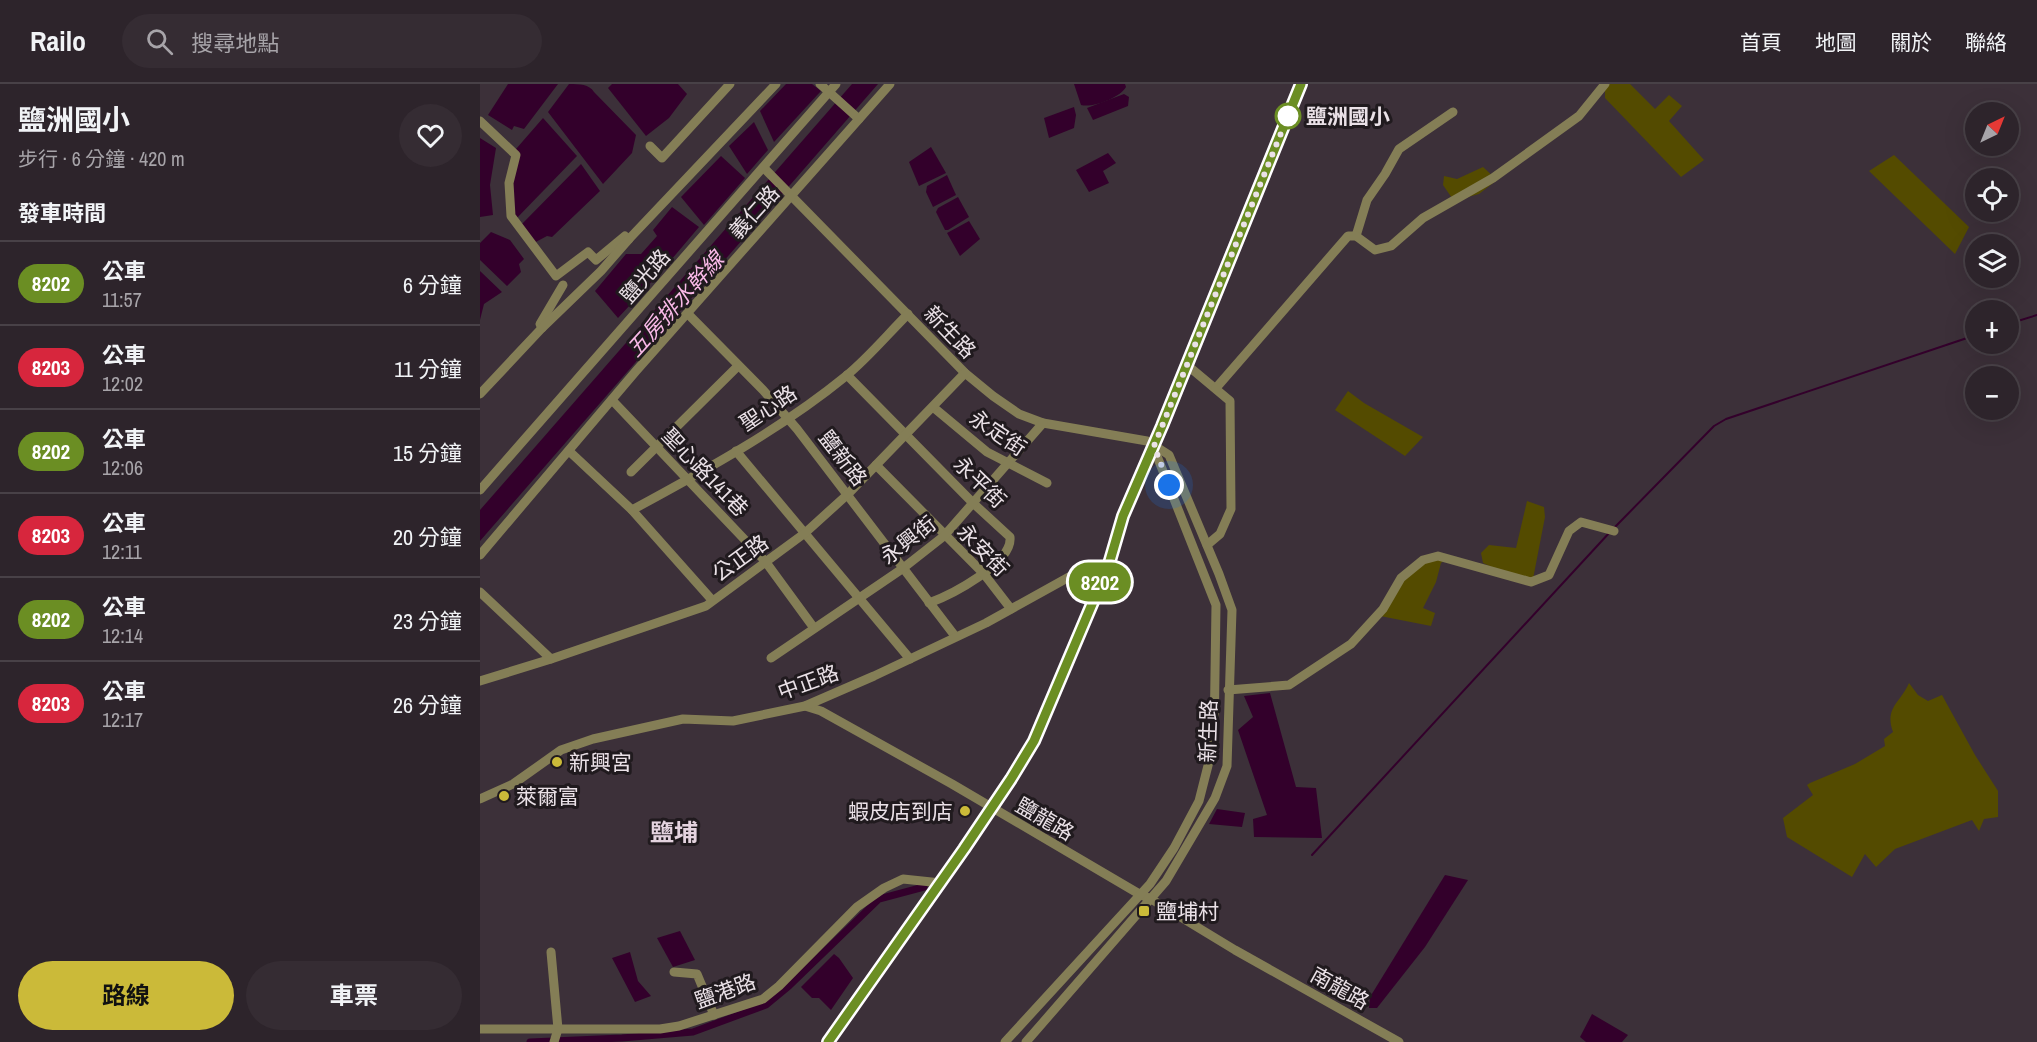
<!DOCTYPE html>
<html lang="zh-TW">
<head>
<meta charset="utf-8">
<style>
	body { margin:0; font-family:"Archivo Narrow","Noto Sans TC",sans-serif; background:#352c33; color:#f1f3f6; height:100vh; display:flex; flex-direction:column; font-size:22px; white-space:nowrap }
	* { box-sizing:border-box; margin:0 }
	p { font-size:20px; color:#a7a4a9 }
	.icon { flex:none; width:33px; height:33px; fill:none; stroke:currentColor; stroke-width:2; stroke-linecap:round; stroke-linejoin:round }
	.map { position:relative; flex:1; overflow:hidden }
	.details { display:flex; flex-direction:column; background:#2d242b; width:480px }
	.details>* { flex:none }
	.badge { padding:0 12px; border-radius:20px; font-size:21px; line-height:39px }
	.needle { width:39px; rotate:43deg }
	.buttons { position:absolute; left:1485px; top:18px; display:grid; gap:12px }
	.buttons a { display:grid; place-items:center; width:54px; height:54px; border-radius:50%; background:#2d242b; box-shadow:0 6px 24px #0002,0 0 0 2px #484147; font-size:30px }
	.you { position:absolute; width:30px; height:30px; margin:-15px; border:4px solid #fff; border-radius:50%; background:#1a73e8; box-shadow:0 0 0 9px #1a73e833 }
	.map>.badge { position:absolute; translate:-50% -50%; box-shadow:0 0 0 3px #fff }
	h2 { padding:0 18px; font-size:22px; line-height:54px }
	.round { display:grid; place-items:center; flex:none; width:63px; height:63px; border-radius:32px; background:#352c33 }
	.head { display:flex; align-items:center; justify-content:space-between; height:102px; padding:0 18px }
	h1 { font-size:28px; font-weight:700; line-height:45px }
	.cta { display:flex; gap:12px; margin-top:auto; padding:12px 18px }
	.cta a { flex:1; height:69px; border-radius:36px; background:#cbba39; color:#111; font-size:24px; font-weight:700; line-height:69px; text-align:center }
	.cta a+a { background:#352c33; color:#f1f3f6 }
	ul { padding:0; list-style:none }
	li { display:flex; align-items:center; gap:18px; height:84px; padding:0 18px; border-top:2px solid #484147 }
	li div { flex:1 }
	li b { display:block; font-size:22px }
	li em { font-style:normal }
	li .badge { min-width:66px; font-weight:700; text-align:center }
	header { display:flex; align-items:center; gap:36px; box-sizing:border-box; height:84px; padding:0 30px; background:#2d242b; border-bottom:2px solid #484147 }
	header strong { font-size:28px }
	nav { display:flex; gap:33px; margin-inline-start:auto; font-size:21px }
	.search { width:420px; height:54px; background:#352c33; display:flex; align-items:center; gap:15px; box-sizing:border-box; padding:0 21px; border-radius:33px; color:#a7a4a9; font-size:22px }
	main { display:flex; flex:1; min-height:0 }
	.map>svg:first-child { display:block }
</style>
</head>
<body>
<header>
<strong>Railo</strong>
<div class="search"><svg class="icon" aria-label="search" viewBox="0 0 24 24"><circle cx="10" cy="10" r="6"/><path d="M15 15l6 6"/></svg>搜尋地點</div>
<nav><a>首頁</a><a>地圖</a><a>關於</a><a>聯絡</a></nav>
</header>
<main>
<section class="details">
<div class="head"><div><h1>鹽洲國小</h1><p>步行 · 6 分鐘 · 420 m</p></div><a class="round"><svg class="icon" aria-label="heart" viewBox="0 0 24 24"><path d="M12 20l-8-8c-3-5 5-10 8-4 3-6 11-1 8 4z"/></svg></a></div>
<h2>發車時間</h2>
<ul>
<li><span class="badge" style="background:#6b8e23;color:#fff">8202</span><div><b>公車</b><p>11:57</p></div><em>6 分鐘</em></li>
<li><span class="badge" style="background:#d7263d;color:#fff">8203</span><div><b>公車</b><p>12:02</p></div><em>11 分鐘</em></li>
<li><span class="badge" style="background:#6b8e23;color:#fff">8202</span><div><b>公車</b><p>12:06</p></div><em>15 分鐘</em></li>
<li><span class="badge" style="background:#d7263d;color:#fff">8203</span><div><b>公車</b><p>12:11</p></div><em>20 分鐘</em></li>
<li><span class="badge" style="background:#6b8e23;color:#fff">8202</span><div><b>公車</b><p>12:14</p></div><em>23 分鐘</em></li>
<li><span class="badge" style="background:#d7263d;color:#fff">8203</span><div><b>公車</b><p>12:17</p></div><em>26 分鐘</em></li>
</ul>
<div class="cta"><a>路線</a><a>車票</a></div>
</section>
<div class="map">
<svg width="1557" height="958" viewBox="0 0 1557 958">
	<rect width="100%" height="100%" fill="#3c3039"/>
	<g fill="#544b00">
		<polygon points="1127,0 1150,0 1175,25 1189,11 1202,22 1189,37 1224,76 1201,93 1125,14 1125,3"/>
		<polygon points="1414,71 1489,143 1475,170 1389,87"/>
		<polygon points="1003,83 1017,96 999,110 974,117 963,101 964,92 977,95"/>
		<polygon points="868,307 884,319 943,353 925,372 855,326"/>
		<polygon points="1047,417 1064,423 1065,433 1053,495 1031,492 1003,479 1001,469 1009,461 1036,464"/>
		<polygon points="970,473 961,479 956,498 943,524 955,529 951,542 895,531 943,474"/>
		<path d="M1429 599 1438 611 1448 617 1462 611 1495 671 1518 707V733L1504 735 1499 747 1492 736 1415 765 1396 783 1385 770 1372 793 1307 753 1303 734 1333 711 1327 701 1330 699 1375 680 1405 662 1404 655 1413 648C1404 624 1421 618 1429 599Z"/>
	</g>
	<g fill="#33002b">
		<polygon points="28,0 78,0 44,45 34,42 32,46 8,31"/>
		<path d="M89 0C100 0 109 0 114 8L156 51 152 69 123 100 68 28Z"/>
		<polygon points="132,0 198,0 207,10 189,34 166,52 128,4"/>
		<polygon points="306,0 332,0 341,7 294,58 280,27"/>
		<polygon points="372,0 398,0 0,457 0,426"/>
		<path d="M594 0H645L646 3C640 14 612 24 601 21Z"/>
		<polygon points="644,10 649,13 648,22 613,36 607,24"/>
		<polygon points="594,23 596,31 594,44 569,54 564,34"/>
		<polygon points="63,34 97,72 34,137 28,120 36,65"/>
		<polygon points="274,38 288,66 267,90 249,62"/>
		<polygon points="0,54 16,64 10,101 13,131 0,133"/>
		<polygon points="451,63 466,89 439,102 429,78"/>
		<polygon points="628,69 636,79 623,87 629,99 609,108 596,86"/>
		<polygon points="241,72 265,94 224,141 201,113"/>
		<polygon points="101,80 120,107 72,153 67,152 52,160 38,144"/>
		<polygon points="467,91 476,111 453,123 446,108 447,102"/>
		<polygon points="478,113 489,133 468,146 465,146 456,128 458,124"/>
		<polygon points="192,123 219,143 180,189 164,173 176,193 138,234 115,207 146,170 161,170 177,152 173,146"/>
		<polygon points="489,137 500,155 480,172 467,149"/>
		<polygon points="11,148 30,156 44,175 39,180 41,188 27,202 0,176 0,159"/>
		<polygon points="0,187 22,208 4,220 0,236"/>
		<polygon points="790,609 816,703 836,704 842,754 774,753 773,735 787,731 758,646 773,633 764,612"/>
		<polygon points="737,725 765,729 762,743 729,740"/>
		<polygon points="965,791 988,796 945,863 897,924 889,924 890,913"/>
		<polygon points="200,847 215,876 193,883 177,854"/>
		<polygon points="150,868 158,897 171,912 155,918 132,874"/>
		<polygon points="354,870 359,874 373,894 351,926 339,914 332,914 321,903"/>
		<polygon points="1112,930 1148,951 1142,958 1106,958 1100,953"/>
	</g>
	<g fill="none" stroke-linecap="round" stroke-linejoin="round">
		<g stroke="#33002b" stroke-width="2">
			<polyline points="1528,240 1557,231"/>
			<polyline points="1134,444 1234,342 1246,335 1496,251"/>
			<polyline points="832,771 1130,448"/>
		</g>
		<polyline stroke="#33002b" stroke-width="7" points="50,958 142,954 213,948 286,921 309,902 399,815 444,803"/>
		<g stroke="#847e56" stroke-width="9">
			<polyline points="340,0 379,35"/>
			<polyline points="0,37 36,71 29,99 31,132 76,192 108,168 116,176 145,152 149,155"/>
			<polyline points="170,62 182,74 250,0"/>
			<polyline points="284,84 485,289 513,312 539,330 563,339 667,357 689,371 739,490 752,526 747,682 735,714 686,797 546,958"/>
			<polyline points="876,152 887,116 905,90 919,65 973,28"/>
			<polyline points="208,230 283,306 317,345 475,552"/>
			<polyline points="62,244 60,240 83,201"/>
			<polyline points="707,281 750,317 751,425 740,450 727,461"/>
			<path d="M367 291 493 419 530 453C533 479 471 511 449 519"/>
			<polyline points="736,304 868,152 876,152 895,166 911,162 943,134 1013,94 1099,32 1125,0"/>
			<polyline points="0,310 62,244 121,187 149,155 296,0"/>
			<polyline points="132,316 285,477 334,544"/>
			<polyline points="453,323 507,368 567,399"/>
			<polyline points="89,367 152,426 232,516"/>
			<polyline points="256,367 430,575"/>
			<polyline points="396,381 504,490 531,525"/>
			<polyline points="151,388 258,282"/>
			<polyline points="0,406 356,0"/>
			<path d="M152 426C226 386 301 345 366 292 388 274 407 251 428 230"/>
			<polyline points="0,471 156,287 410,0"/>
			<polyline points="0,508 71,575"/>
			<polyline points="291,574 422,485 464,452 563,339"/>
			<polyline points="0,597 71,575 226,522 325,449 368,410 485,289"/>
			<polyline points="748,606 809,601 871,560 903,525 921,494 943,476 958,472 1051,498 1069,491 1089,447 1101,438 1134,447"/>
			<polyline points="325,622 341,627 472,700 661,811 671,815 755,866 919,958"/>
			<polyline points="0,715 33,700 81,666 113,655 203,635 253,637 325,622 394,592 506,539 598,488 604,486 623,491"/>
			<polyline points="71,868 78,945 74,958"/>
			<polyline points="194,888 217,890 234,931"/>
			<polyline points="0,945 180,945 199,942 283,915 299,902 377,823 404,804 423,795 461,799"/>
			<polyline points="348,958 484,765 531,695 554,657 629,480 643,432 673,362 821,0"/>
			<polyline points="525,958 670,800 694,764 719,717 734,658 736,521 673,362"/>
		</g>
	</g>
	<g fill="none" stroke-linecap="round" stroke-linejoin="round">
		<g stroke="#fff" stroke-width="14">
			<polyline id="line" points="348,958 484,765 531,695 554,657 629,480 643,432 682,342 821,0"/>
		</g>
		<use href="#line" stroke="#6b8e23" stroke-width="9"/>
		<polyline stroke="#eae1e7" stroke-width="6" stroke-dasharray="0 10.8" points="689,401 674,362 808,32"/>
	</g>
	<circle fill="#fff" stroke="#6b8e23" stroke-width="3" cx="808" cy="32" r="12"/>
	<g fill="#cbba39" stroke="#201a1e" stroke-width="2">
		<circle cx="77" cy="678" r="6"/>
		<circle cx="24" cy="712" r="6"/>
		<circle cx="485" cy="727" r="6"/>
		<rect x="658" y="821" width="12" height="12" rx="3"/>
	</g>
	<g text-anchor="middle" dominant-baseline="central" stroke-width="6" stroke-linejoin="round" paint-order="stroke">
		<g font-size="21" font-weight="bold" fill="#eae1e7" stroke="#201a1e" text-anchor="start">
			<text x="826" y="32">鹽洲國小</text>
		</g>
		<g font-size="21" fill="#eae1e7" stroke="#201a1e">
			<text transform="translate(274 128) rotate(-48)">義仁路</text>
			<text transform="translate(165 192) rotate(-49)">鹽光路</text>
			<text transform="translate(470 248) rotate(46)">新生路</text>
			<text transform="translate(288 324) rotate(-34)">聖心路</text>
			<text transform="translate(518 349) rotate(34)">永定街</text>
			<text transform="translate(363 374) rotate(52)">鹽新路</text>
			<text transform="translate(225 388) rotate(46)">聖心路141巷</text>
			<text transform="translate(500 398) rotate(44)">永平街</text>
			<text transform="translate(428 456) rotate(-38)">永興街</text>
			<text transform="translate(503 466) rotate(46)">永安街</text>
			<text transform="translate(260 474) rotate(-36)">公正路</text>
			<text transform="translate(328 598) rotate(-20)">中正路</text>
			<text transform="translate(728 647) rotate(-88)">新生路</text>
			<text transform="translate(565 735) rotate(30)">鹽龍路</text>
			<text transform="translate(860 904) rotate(29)">南龍路</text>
			<text transform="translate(245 907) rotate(-20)">鹽港路</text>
		</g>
		<g font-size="21" fill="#eae1e7" stroke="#201a1e" text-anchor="start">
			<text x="89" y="678">新興宮</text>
			<text x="36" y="712">萊爾富</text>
			<text x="473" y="727" text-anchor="end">蝦皮店到店</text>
			<text x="676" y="827">鹽埔村</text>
		</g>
		<g font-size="22" font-style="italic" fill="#f9b9e8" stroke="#201a1e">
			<text transform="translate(195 220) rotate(-48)">五房排水幹線</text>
		</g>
		<g font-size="24" font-weight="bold" fill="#e4d3df" stroke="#201a1e">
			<text x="194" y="748">鹽埔</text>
		</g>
	</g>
</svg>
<div class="buttons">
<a><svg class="needle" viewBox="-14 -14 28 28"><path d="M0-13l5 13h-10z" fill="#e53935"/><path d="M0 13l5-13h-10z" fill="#a7a4a9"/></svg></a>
<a><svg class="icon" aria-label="locate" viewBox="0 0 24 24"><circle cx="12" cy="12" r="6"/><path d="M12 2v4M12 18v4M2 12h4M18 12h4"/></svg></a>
<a><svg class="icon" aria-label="layers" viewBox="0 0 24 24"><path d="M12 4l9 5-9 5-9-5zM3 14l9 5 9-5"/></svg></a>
<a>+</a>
<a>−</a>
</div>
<div class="you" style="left:689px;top:401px"></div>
<b class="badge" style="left:620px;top:498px;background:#6b8e23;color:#fff">8202</b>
</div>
</main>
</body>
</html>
